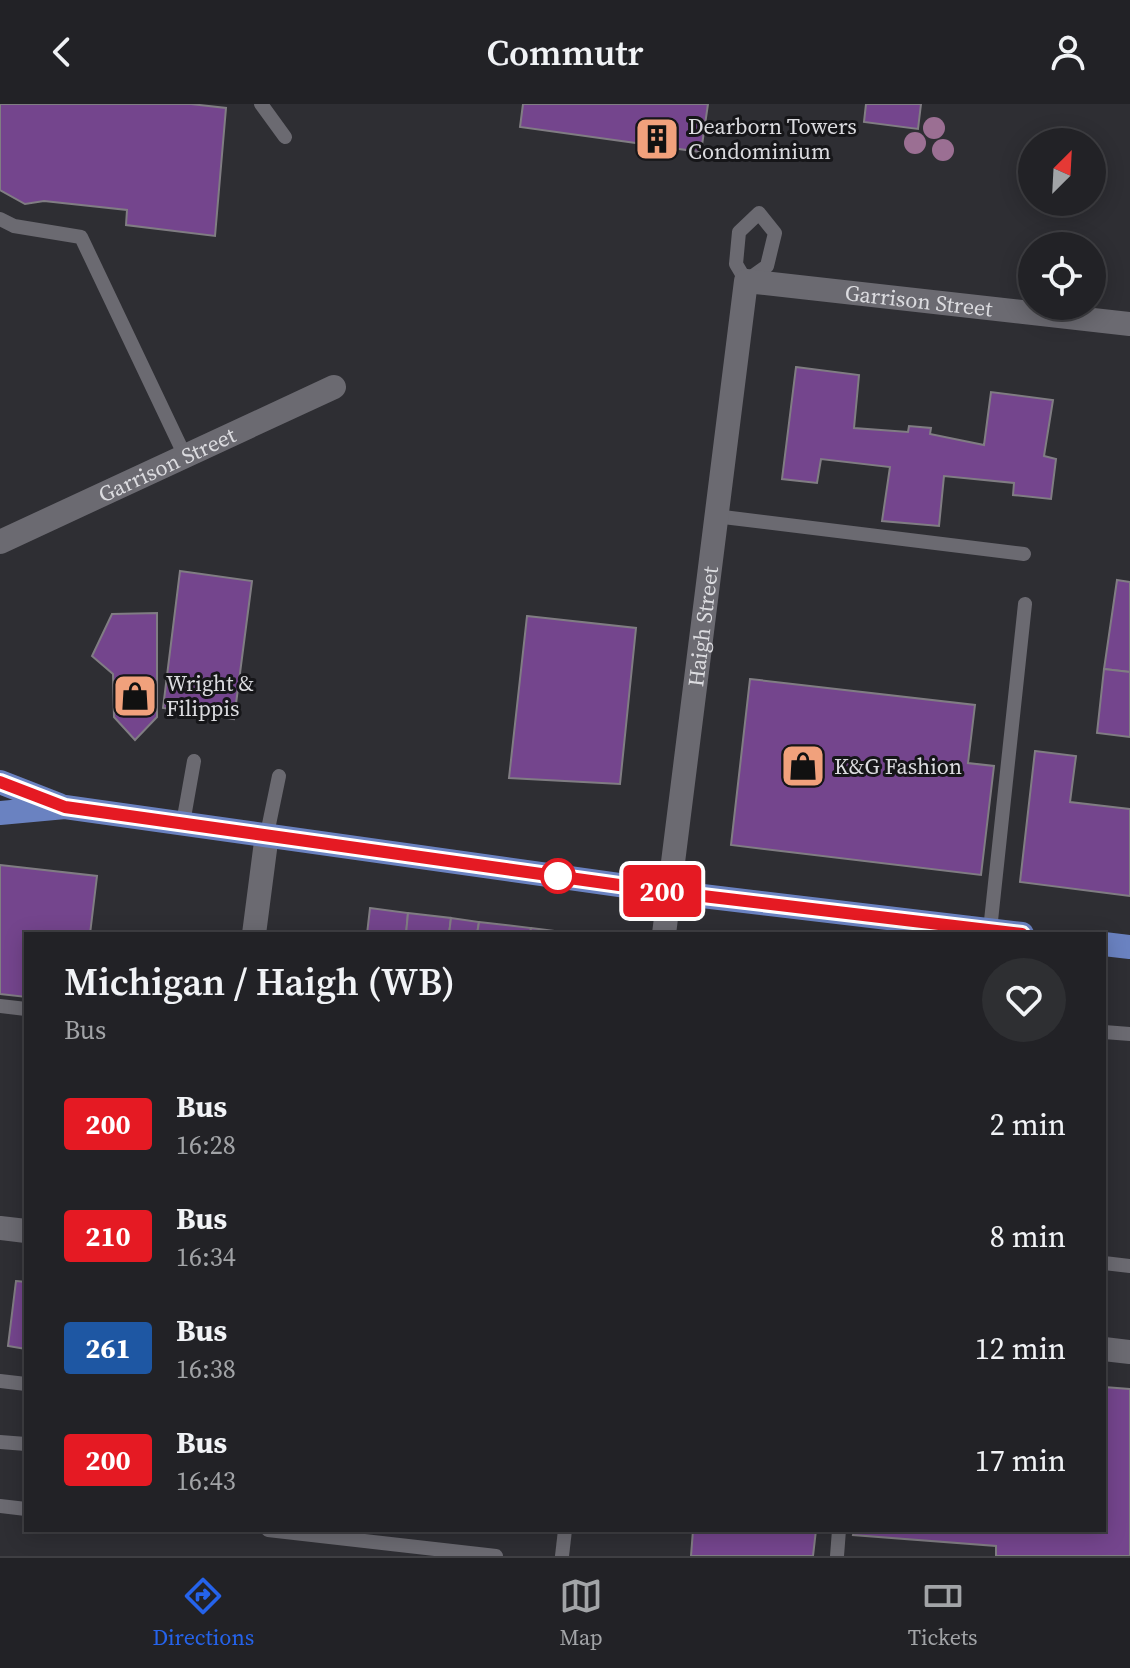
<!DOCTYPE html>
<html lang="en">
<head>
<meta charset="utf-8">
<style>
	body { margin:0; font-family:"Source Serif 4",serif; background:#2e2f32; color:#f1f3f6; height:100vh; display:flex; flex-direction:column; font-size:30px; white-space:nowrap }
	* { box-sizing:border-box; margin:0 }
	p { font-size:26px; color:#a2a4a7 }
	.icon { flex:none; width:44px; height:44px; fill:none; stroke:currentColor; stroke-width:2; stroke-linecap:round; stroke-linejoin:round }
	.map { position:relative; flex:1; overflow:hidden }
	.drawer { position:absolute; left:24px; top:828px; width:1082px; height:600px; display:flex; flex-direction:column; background:#222226; border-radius:0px; box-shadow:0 4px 20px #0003,0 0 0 2px #3f3f43 }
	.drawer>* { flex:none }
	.badge { padding:0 16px; border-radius:6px; font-size:28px; line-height:52px }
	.needle { width:52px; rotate:24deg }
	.controls { position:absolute; left:1018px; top:24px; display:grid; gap:16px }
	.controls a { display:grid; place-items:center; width:88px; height:88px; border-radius:50%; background:#222226; box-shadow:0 4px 20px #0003,0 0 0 2px #3f3f43; font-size:40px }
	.map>.badge { position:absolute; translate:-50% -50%; box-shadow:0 0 0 4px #fff }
	.round { display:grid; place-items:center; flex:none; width:84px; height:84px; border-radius:42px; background:#2e2f32 }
	.head { display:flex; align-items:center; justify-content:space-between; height:136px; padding:0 40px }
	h1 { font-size:38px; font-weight:600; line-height:60px }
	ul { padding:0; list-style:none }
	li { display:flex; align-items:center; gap:24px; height:112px; padding:0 40px }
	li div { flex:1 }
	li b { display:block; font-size:30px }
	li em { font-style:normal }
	li .badge { min-width:88px; font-weight:700; text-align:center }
	header { display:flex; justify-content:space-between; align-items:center; height:104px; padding:0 40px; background:#222226; font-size:36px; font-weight:600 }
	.dock { display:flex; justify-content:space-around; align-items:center; height:112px; border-top:2px solid #3f3f43; background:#222226; font-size:22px; color:#a2a4a7 }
	.dock a { display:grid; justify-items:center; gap:4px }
	.dock .active { color:#2563eb }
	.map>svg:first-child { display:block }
</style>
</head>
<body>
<header><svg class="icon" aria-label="back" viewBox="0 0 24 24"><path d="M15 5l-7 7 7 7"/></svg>Commutr<svg class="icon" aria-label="person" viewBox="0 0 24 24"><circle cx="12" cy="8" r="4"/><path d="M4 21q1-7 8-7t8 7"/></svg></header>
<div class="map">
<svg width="1130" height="1452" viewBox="0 0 1130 1452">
	<rect width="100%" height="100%" fill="#2e2e33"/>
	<g fill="#74458d" stroke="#807d83" stroke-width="2">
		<polygon points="0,0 191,0 226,4 215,132 126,121 127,106 44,97 25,100 0,86"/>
		<polygon points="523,0 708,0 701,48 520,23"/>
		<polygon points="866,0 921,0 918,25 864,18"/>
		<polygon points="796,263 859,271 854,324 908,328 909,322 931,324 930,330 984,341 991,288 1053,296 1044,352 1056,355 1051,395 1013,391 1014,379 944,372 939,422 882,417 890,363 821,355 817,379 782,375"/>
		<polygon points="180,467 252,477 234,615 163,604"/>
		<polygon points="1117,476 1130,478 1130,568 1104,565"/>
		<polygon points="157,509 157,613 135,636 114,613 113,570 92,552 112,510"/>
		<polygon points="527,512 636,524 620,680 509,674"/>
		<polygon points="1104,565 1130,568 1130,633 1097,629"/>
		<polygon points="750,575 975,601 968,659 994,662 981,771 731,741"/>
		<polygon points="1035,647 1076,652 1070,698 1130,705 1130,792 1020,778"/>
		<polygon points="0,761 97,772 90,830 26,830 26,893 0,890"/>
		<polygon points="370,804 408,809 406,830 367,830"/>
		<polygon points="408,809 451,814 449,830 406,830"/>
		<polygon points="451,814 479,818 477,830 449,830"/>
		<polygon points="479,818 531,824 530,830 477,830"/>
		<polygon points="531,824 578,830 530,830"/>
		<polygon points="16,1177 26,1178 26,1245 8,1242"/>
		<polygon points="1104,1283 1130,1285 1130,1452 996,1452 996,1442 853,1431 854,1426 1104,1426"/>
		<polygon points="693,1426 816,1426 813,1452 691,1452"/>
	</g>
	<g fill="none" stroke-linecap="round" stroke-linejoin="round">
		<g stroke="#6b6a71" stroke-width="14">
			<polyline points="261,0 285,33"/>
			<polygon points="759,109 775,129 767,162 746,177 736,160 739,128"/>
			<polyline points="0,115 14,122 81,133 185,352"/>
			<polyline points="715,412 1024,450"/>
			<polyline points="183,719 194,657"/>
			<polyline points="267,730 279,672"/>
			<polyline points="990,826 1025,500"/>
			<polyline points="0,902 26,905"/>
			<polyline points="1104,928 1130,930"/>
			<polyline points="1104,1159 1130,1162"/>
			<polyline points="0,1277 26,1280"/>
			<polyline points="0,1338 26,1340"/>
			<polyline points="0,1402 26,1405"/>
			<polyline points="268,1426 496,1452"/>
			<polyline points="562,1452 565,1426"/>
			<polyline points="837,1452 839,1426"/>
		</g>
		<g stroke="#6b6a71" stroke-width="24">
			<path id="s1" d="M0 438 334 283"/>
			<polyline points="254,830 267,730"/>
			<path id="s2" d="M664 830 746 177 1130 220"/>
			<polyline points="0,1124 26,1127"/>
			<polyline points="1104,1245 1130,1248"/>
		</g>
		<g stroke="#6a82c1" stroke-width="24">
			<polyline points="0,678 59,701"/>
			<polyline points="0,709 65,703 669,788 1022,830"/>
			<polyline points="1104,840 1130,843"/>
		</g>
	</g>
	<g fill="#9b6f93">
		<circle cx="934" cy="24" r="11"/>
		<circle cx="915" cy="39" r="11"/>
		<circle cx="943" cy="46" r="11"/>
	</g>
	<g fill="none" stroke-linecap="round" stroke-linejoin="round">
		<g stroke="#fff" stroke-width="18">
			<polyline id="line" points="0,678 65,703 669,788 1022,830"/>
		</g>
		<use href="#line" stroke="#e51a23" stroke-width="12"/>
	</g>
	<defs>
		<g id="building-square" transform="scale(2.3)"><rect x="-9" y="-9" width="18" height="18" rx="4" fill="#f1a17c" stroke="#161619"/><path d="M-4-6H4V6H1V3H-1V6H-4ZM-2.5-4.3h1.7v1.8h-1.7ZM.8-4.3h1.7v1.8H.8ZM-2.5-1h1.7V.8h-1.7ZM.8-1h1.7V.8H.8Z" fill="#111"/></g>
		<g id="shop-square" transform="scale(2.3)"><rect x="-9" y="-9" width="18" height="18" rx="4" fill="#f1a17c" stroke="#161619"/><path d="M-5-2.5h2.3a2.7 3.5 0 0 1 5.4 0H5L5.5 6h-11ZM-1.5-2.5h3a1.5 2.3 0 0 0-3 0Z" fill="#111"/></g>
	</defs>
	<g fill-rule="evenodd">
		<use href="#building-square" x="657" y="35"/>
		<use href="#shop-square" x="135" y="592"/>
		<use href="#shop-square" x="803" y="662"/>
	</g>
	<circle fill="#fff" stroke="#e51a23" stroke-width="4" cx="558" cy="772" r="16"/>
	<g text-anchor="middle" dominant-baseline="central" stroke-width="6" stroke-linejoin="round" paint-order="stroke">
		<g font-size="22" fill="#dbdbdf" stroke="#161619" text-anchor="start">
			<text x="688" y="22">Dearborn Towers<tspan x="688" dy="25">Condominium</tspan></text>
			<text x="166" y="579">Wright &amp;<tspan x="166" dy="25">Filippis</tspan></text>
			<text x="834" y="662">K&amp;G Fashion</text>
		</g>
		<g font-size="22" fill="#dbdbdf" stroke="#161619">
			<text stroke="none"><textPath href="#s2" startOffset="832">Garrison Street</textPath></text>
			<text stroke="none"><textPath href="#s1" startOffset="184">Garrison Street</textPath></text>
			<text stroke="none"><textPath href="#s2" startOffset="310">Haigh Street</textPath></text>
		</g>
	</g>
</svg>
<div class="controls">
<a><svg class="needle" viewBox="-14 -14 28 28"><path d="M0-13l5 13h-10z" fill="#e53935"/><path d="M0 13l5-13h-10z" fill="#a2a4a7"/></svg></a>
<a><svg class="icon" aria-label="locate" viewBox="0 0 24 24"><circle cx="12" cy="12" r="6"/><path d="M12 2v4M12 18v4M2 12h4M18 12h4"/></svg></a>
</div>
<b class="badge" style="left:662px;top:787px;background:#e51a23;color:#fff">200</b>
<section class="drawer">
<div class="head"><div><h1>Michigan / Haigh (WB)</h1><p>Bus</p></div><a class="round"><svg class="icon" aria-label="heart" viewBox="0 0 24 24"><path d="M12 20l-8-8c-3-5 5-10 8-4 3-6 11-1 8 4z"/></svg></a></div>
<ul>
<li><span class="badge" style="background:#e51a23;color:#fff">200</span><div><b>Bus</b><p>16:28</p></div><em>2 min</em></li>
<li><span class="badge" style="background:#e51a23;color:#fff">210</span><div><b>Bus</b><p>16:34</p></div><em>8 min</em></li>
<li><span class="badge" style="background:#1e57a3;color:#fff">261</span><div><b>Bus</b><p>16:38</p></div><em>12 min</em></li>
<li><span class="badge" style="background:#e51a23;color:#fff">200</span><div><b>Bus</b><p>16:43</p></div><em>17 min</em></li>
</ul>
</section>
</div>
<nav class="dock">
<a class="active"><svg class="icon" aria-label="directions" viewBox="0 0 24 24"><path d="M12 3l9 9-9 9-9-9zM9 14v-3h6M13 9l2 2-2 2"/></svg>Directions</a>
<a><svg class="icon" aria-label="map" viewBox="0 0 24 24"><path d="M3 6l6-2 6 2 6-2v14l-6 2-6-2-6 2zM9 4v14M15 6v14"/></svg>Map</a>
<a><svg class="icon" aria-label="tickets" viewBox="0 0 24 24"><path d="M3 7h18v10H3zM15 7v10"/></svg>Tickets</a>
</nav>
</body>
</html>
